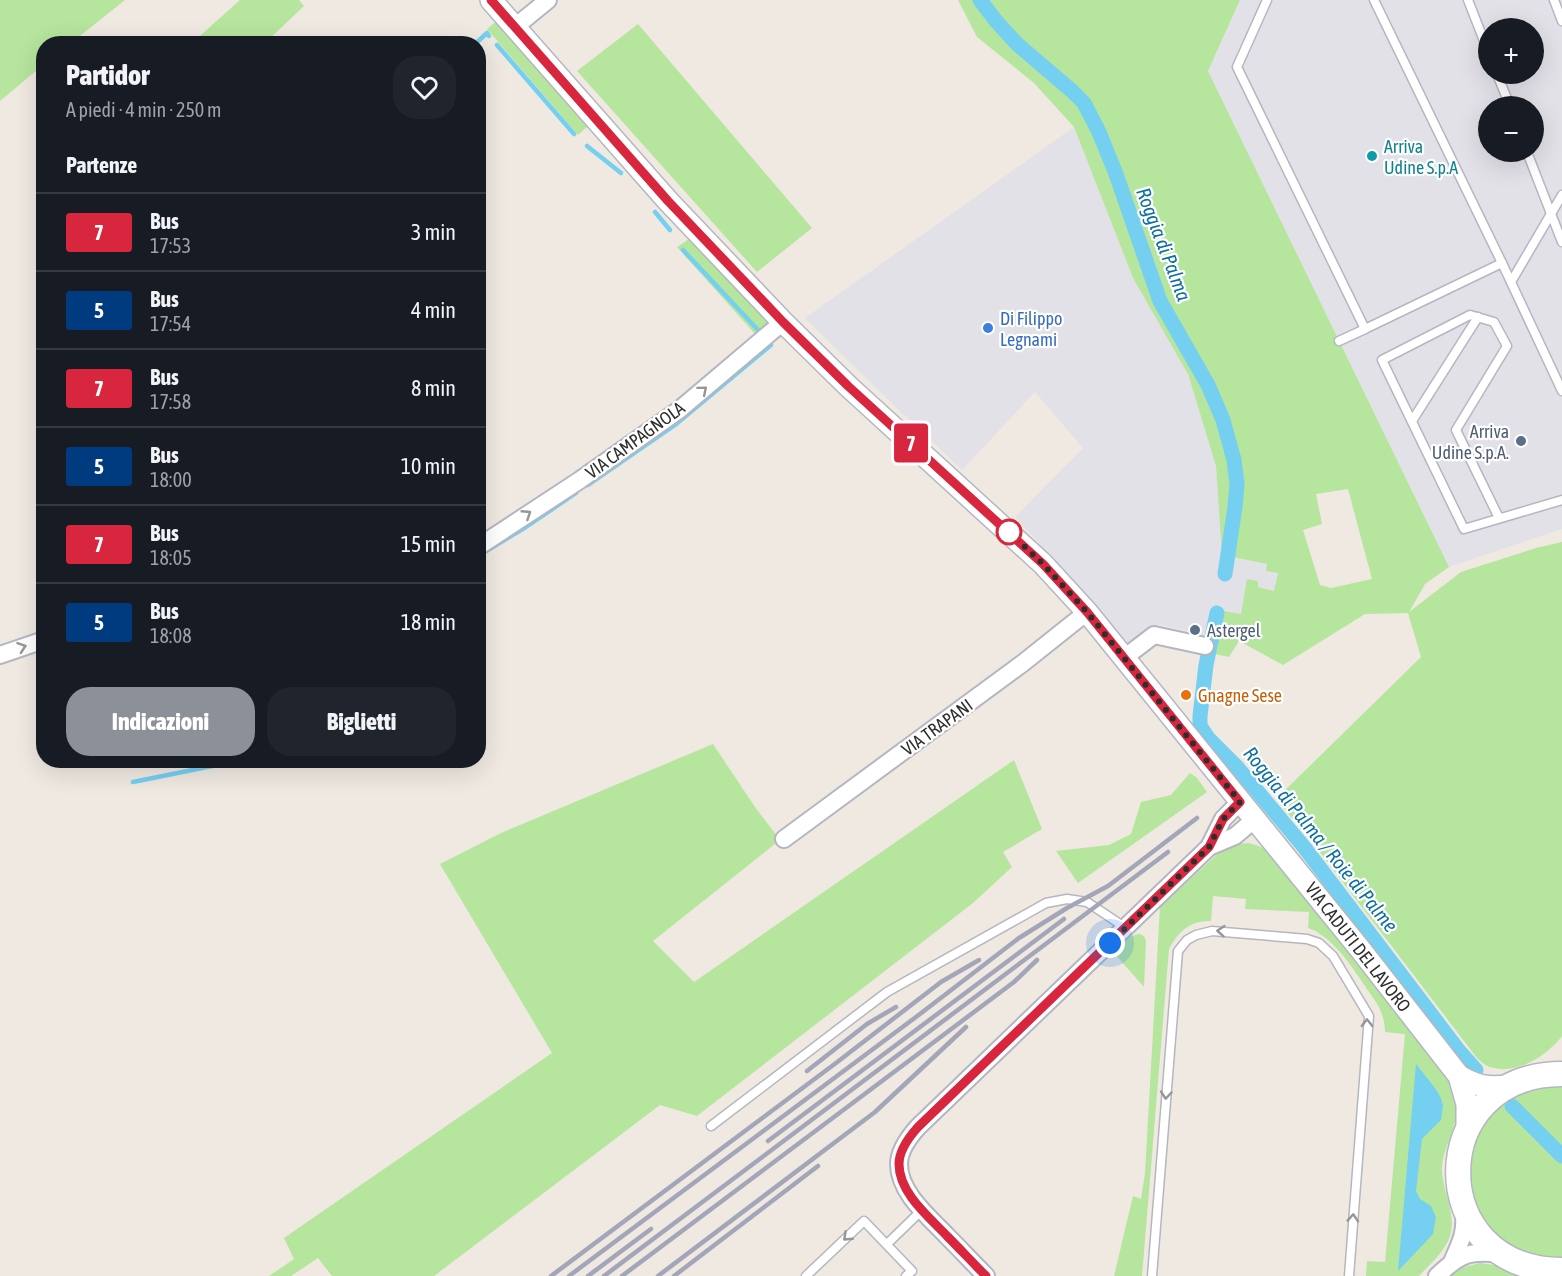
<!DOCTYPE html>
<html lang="it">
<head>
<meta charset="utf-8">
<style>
	body { margin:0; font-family:"Asap Condensed",sans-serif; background:#20242c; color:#f1f3f6; height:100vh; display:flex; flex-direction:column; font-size:22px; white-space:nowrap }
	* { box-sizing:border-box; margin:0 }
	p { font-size:20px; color:#9ea1a6 }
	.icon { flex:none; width:33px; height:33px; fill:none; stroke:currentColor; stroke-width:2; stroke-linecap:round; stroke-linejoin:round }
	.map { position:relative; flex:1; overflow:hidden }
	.panel { position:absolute; left:36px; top:36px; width:450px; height:732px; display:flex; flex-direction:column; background:#171b24; border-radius:24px; box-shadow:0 6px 24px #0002 }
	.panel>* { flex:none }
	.badge { padding:0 12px; border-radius:4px; font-size:21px; line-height:39px }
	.controls { position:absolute; left:1478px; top:18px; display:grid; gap:12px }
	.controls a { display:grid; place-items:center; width:66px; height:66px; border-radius:50%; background:#171b24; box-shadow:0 6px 24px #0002; font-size:30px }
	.you { position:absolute; width:30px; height:30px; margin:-15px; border:4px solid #fff; border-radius:50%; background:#1a73e8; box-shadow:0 0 0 9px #1a73e833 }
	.map>.badge { position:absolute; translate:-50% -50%; box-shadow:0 0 0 3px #fff }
	h2 { padding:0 30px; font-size:22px; line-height:54px }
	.round { display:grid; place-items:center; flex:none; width:63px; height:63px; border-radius:24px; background:#20242c }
	.summary { display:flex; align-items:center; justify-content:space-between; height:102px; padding:0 30px }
	h1 { font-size:28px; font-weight:800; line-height:45px }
	.primary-button { display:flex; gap:12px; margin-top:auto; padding:12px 30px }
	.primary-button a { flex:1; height:69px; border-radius:24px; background:#8c9099; color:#fff; font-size:24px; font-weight:800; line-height:69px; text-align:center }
	.primary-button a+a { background:#20242c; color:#f1f3f6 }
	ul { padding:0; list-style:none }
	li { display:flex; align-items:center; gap:18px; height:78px; padding:0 30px; border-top:2px solid #363941 }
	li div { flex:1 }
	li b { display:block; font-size:22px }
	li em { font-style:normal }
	li .badge { min-width:66px; font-weight:700; text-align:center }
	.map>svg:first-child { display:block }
</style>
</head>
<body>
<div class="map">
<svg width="1562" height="1276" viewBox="0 0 1562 1276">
	<rect width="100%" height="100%" fill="#efe9e1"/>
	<g fill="#e3e1e8" fill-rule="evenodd">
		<path d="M1240 0H1562V529L1449 567 1208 71ZM1488 28H1533V74H1488ZM1488 106H1533V152H1488Z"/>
		<polygon points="1074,127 1133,278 1188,373 1216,466 1223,566 1221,576 1227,577 1231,557 1267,564 1278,573 1275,591 1257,587 1241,614 1215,610 1209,636 1162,625 1149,627 1127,646 1075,583 1015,517 1083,448 1035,392 962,470 879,391 805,318"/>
	</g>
	<g fill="#b6e59e" fill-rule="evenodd">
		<polygon points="0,0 125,0 71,43 44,44 43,65 0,101"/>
		<polygon points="240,0 299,0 304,6 265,43 192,43"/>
		<path d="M958 0H1240L1208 71 1449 567 1425 584 1409 612 1461 572 1536 548 1562 542V1036C1548 1055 1518 1074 1494 1068 1487 1067 1482 1063 1477 1058L1319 851 1276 799 1421 657 1408 613 1365 614 1283 665 1239 641 1229 657 1215 654 1224 611 1241 614 1247 579 1258 581V587L1274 591 1278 573 1266 571 1267 564 1222 555 1216 466 1188 374 1133 278 1074 127 1034 83 977 37ZM1348 489 1372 579 1331 588 1320 585 1303 530 1322 524 1316 494Z"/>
		<polygon points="498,20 589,125 578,135 487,29"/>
		<polygon points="638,24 812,228 757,272 577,71"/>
		<path d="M692 237 768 319C767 327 762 330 756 335L677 247Z"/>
		<polygon points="713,744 755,807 780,840 653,941 694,982 1014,760 1042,829 1003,852 1012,867 973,903 697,1116 660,1105 434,1276 332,1276 318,1258 291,1276 269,1276 294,1259 284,1238 552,1053 440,864 501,833"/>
		<polygon points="1190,773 1197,778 1207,792 1078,883 1056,851 1109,845 1131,834 1141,802 1171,795"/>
		<path d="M1249 843 1259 846 1269 852 1446 1077C1454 1093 1460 1109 1454 1126 1450 1140 1443 1152 1442 1167 1441 1190 1457 1212 1450 1236 1445 1252 1430 1264 1419 1276H1366L1367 1261 1385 1262 1405 1034 1385 1032C1385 1020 1381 1009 1374 999 1358 977 1335 936 1308 928L1309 912 1245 909 1246 899 1213 896 1211 921C1190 920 1178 932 1169 949L1142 1276H1114L1133 1196 1141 1199 1145 1173 1160 907 1224 848 1237 844Z"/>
		<path d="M1139 934C1144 935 1145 937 1146 942L1144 987 1114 953 1129 937Z"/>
		<polygon points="1541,1083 1562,1083 1562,1258 1551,1258 1526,1253 1503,1241 1485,1223 1469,1188 1469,1149 1495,1106"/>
		<polygon points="1480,1263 1501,1266 1527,1276 1450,1276 1461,1268"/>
	</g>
	<polygon fill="#75cff0" points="1416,1064 1435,1088 1441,1098 1443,1106 1441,1120 1422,1139 1416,1191 1420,1199 1431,1206 1436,1217 1433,1234 1398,1271"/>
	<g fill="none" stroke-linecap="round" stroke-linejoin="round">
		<g stroke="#75cff0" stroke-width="4.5">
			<polyline points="475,44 487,33 489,36"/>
			<polyline points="497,45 574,134"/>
			<polyline points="587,146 621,173"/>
			<polyline points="655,212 670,230"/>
			<polyline points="683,250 758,330"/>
			<polyline points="588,485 675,425 771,345 769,343"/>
			<polyline points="478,556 526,527 576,493"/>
			<polyline points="133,782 242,760"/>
		</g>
		<g stroke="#75cff0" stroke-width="15">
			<polyline points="980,0 996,21 1017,44 1072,91 1084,103 1099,132 1116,174 1160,301 1208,385 1223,420 1234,460 1237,484 1235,507 1225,574"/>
			<polyline points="1217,613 1206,665 1200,716 1200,726 1208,738 1237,767 1304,847 1459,1051 1476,1070"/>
			<polyline points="1512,1106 1562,1156"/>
		</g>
		<g stroke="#b4b7c1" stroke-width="11">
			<g id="service">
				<polyline points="1267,0 1237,67 1365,329 1502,263"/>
				<polyline points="1374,0 1502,263 1562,391"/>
				<polyline points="1468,0 1488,51"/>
				<polyline points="1554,0 1562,21"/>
				<polyline points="1497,74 1510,106"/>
				<polyline points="1527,152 1562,242"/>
				<polyline points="1511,282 1562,195"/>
				<polyline points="1339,341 1365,329"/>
				<polyline points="1412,421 1478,317"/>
				<polyline points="1499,518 1456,430 1507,346 1494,322 1470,315 1382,360 1464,529 1562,500"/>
				<polyline points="711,1126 887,992 1046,903 1067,899 1087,902 1126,928"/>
				<polyline points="887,1244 922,1210"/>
				<polyline points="806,1276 864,1221 912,1271 906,1276"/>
				<polyline points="1152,1276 1178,951 1187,940 1196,935 1212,931 1307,939 1319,943 1333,956 1369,1016 1349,1276"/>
			</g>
		</g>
		<g stroke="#b4b7c1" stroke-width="20">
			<g id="minor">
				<polyline points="515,27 548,0"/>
				<polyline points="478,547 580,480 679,410 783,322"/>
				<polyline points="0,655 44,640"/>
				<polyline points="1124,658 1154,635 1205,646"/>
				<polyline points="784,839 1023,663 1087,612"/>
				<polyline points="1209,847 1235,836 1255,819"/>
				<path d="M1452 1262C1461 1241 1466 1233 1464 1210"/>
				<path d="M986 1276C973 1263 960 1249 947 1236 929 1217 899 1193 899 1164 899 1150 909 1137 918 1127L1209 847 1223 819 1240 802"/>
				<path d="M1437 1276C1460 1254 1469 1250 1501 1254"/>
			</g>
		</g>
		<g stroke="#b4b7c1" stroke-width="24">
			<g id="tertiary">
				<polyline points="491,0 668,201 783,322 848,386 1043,564 1087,612 1360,949 1459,1076 1467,1104 1467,1130"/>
				<path d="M1459 1076C1477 1086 1486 1088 1507 1086"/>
			</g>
		</g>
		<g stroke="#b4b7c1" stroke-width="27">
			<path id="secondary" d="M1562 1074C1424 1074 1423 1270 1562 1270"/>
		</g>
		<use href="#service" stroke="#fff" stroke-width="8"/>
		<use href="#minor" stroke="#fff" stroke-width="16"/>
		<use href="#tertiary" stroke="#fff" stroke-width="21"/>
		<use href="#secondary" stroke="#fff" stroke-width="24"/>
		<g stroke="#a3a6b8" stroke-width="4.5">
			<polyline points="807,1071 867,1024 896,1007"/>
			<polyline points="768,1141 1064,919"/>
			<polyline points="551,1276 836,1063 941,982 979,960"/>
			<polyline points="569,1276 916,1017 1019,938 1067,908 1108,886 1197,818"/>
			<polyline points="588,1276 651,1229"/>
			<polyline points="604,1276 1168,852"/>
			<polyline points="622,1276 1014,982 1037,960"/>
			<polyline points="658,1276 875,1112 966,1027"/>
			<polyline points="674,1276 818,1166"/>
		</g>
	</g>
	<defs><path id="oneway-chevron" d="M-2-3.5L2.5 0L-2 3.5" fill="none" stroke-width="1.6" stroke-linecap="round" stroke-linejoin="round" transform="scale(1.5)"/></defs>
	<g stroke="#969696">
		<use href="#oneway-chevron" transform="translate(703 390) rotate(-40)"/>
		<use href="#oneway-chevron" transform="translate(527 514) rotate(-33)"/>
		<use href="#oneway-chevron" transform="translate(22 647) rotate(-19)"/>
		<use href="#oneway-chevron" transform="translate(1221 931) rotate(-176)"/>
		<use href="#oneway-chevron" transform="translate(1367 1023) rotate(-91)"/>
		<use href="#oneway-chevron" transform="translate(1166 1095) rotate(95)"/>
		<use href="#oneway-chevron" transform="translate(1353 1218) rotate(-86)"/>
		<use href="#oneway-chevron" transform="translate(847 1237) rotate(137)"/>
	</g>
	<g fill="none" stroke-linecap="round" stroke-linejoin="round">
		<g stroke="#fff" stroke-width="14">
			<path id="line" d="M491 0 668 201 783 322 848 386 1043 564 1087 612 1240 802 1223 819 1209 847 918 1127C909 1137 899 1150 899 1164 899 1193 929 1217 947 1236 960 1249 973 1263 986 1276"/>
		</g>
		<use href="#line" stroke="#d7263d" stroke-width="9"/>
		<polyline stroke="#2e2e2e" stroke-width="6" stroke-dasharray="0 10.8" points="1009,532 1043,564 1087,612 1240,802 1223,819 1209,847 1110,943"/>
	</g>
	<circle fill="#0f9aa8" stroke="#fff" stroke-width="2" cx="1372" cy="156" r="6"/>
	<circle fill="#3f7fe0" stroke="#fff" stroke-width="2" cx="988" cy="328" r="6"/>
	<g fill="#5c6f8a" stroke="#fff" stroke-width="2">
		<circle cx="1521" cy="441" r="6"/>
		<circle cx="1195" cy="630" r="6"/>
	</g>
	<circle fill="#fff" stroke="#d7263d" stroke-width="3" cx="1009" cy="532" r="12"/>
	<circle fill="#e8710a" stroke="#fff" stroke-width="2" cx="1186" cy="695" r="6"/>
	<g text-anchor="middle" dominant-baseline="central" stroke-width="4.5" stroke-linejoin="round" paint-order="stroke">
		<g font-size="18" fill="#0d838f" stroke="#fff" text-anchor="start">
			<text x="1384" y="146">Arriva<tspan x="1384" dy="21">Udine S.p.A</tspan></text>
		</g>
		<g font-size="18" fill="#366cbe" stroke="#fff" text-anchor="start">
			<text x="1000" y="318">Di Filippo<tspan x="1000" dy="21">Legnami</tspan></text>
		</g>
		<g font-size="18" fill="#4e5e75" stroke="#fff" text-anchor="end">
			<text x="1509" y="431">Arriva<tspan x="1509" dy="21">Udine S.p.A.</tspan></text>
			<text x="1207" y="630" text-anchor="start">Astergel</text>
		</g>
		<g font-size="18" fill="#2e2e2e" stroke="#fff">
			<text transform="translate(635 440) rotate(-36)">VIA CAMPAGNOLA</text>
			<text transform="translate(937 727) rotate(-36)">VIA TRAPANI</text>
			<text transform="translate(1358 947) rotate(52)">VIA CADUTI DEL LAVORO</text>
		</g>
		<g font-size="18" fill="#c56008" stroke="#fff" text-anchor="start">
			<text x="1198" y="695">Gnagne Sese</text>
		</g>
		<g font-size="20" font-style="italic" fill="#0d6fa3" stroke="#fff">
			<text transform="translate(1164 244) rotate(69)">Roggia di Palma</text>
			<text transform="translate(1321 839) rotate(51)">Roggia di Palma / Roie di Palme</text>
		</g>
	</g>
</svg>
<div class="controls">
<a>+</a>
<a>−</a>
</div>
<div class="you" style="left:1110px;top:943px"></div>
<b class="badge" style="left:911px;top:443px;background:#d7263d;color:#fff">7</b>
<section class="panel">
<div class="summary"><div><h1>Partidor</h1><p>A piedi · 4 min · 250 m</p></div><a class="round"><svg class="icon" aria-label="heart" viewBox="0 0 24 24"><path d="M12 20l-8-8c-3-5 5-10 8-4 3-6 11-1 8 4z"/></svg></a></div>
<h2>Partenze</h2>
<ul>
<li><span class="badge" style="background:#d7263d;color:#fff">7</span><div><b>Bus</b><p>17:53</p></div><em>3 min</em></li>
<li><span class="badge" style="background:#003b80;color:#fff">5</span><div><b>Bus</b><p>17:54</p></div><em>4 min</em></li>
<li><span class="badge" style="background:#d7263d;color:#fff">7</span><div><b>Bus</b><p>17:58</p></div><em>8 min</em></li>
<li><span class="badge" style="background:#003b80;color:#fff">5</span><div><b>Bus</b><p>18:00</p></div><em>10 min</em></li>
<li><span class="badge" style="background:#d7263d;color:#fff">7</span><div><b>Bus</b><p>18:05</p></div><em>15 min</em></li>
<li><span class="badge" style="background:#003b80;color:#fff">5</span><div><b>Bus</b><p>18:08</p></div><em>18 min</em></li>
</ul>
<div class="primary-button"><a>Indicazioni</a><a>Biglietti</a></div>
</section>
</div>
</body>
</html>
